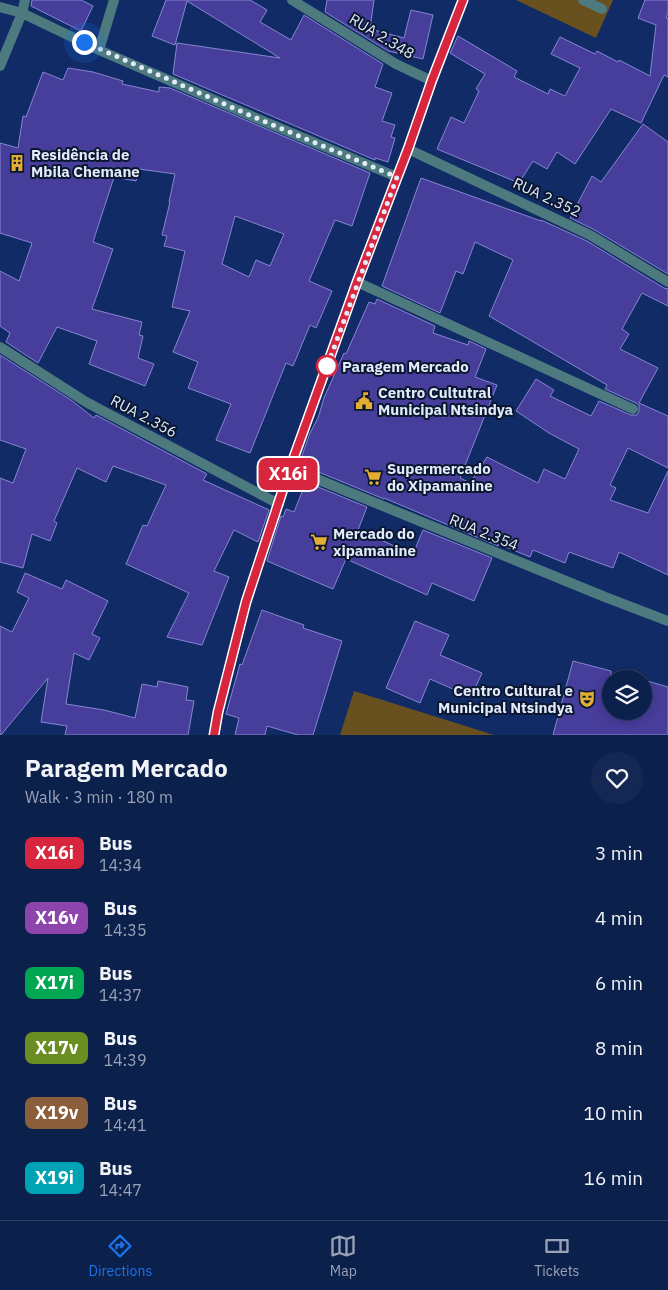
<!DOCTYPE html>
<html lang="en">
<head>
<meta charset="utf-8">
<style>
	body { margin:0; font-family:"IBM Plex Sans",sans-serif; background:#152853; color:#f1f3f6; height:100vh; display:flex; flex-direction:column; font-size:19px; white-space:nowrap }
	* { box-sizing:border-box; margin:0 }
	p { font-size:16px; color:#9aa3b5 }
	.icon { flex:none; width:28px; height:28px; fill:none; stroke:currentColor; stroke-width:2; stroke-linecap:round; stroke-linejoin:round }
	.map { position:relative; height:735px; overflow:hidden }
	.drawer { display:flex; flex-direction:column; background:#0c204c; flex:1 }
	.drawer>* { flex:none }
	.badge { padding:0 10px; border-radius:8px; font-size:18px; line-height:32px }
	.fabs { position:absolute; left:602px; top:670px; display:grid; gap:10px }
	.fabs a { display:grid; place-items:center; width:50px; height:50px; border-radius:50%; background:#0c204c; box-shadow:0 2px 12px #0003,0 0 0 1px #2c3e64; font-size:25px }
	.you { position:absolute; width:25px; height:25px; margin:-12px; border:4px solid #fff; border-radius:50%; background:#1a73e8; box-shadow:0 0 0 8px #1a73e833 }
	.map>.badge { position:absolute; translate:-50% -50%; box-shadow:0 0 0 2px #fff }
	.round { display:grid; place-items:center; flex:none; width:52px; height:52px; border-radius:26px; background:#152853 }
	.headline { display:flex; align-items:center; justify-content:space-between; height:85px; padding:0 25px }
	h1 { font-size:24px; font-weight:800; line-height:38px }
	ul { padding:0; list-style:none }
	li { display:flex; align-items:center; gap:15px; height:65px; padding:0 25px }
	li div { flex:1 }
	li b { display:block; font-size:19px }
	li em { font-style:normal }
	li .badge { min-width:55px; font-weight:700; text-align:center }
	.menu { display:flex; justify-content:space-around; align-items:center; height:70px; border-top:1px solid #2c3e64; background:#0c204c; font-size:14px; color:#9aa3b5 }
	.menu a { display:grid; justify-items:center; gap:2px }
	.menu .active { color:#1a73e8 }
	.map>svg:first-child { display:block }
</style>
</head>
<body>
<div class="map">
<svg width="668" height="735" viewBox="0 0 668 735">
	<rect width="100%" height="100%" fill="#102b66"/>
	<g fill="#69511f">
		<polygon points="516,0 613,0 596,38"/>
		<polygon points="354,691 494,735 340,735"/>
	</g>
	<g fill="#473d9b" stroke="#8686d0" fill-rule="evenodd">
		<polygon points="32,0 81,0 93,6 81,31 31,6"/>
		<polygon points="166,0 250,0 267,10 260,22 291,40 304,15 383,64 375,87 392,93 382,121 395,125 391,137 395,138 388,162 375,158 375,160 173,74 177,43 280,58 187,1 175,45 152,36"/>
		<polygon points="327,0 374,0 370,29 404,38 411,10 433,15 423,59 388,51 325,12"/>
		<polygon points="645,0 668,0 668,13 666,18 668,18 668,77 664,75 641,123 611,109 575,164 557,152 547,169 533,161 519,183 437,149 451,117 464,123 479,91 476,89 485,74 450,53 458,36 517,71 514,77 548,94 550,89 565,96 580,68 551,54 560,37 595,54 597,51 618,62 619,60 650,76 656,25 638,18"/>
		<path d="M68 68 93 72 123 81 122 84 159 92V87L170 88 370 173 352 226 335 220 309 281 332 291 316 328 310 325 293 366 286 363 250 453 216 440 231 404 188 388 198 362 173 352 190 311 172 307 185 251 164 246 167 236 162 235 170 202H169L175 174 139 169 136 181 114 177 93 242 113 249 92 309 142 322 139 335 143 336 138 358 154 364 145 386 89 364 97 341 57 327 38 363 6 342 10 333 0 326V271L19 281 32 243 0 233V143L18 148 23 116 26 117 43 72 63 80ZM235 216 284 234 270 266 256 260 249 277 222 264Z"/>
		<polygon points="643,124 668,142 668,274 593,229 570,218 592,176 601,182"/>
		<polygon points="421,178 541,221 541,220 587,241 664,288 668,289 668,306 642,293 622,329 629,334 620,349 658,368 639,403 668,416 668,468 628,448 610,485 616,488 610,500 648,513 668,471 668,575 619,552 613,568 569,552 565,563 533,550 530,557 499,544 498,546 384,498 384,499 299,464 310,433 318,418 324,398 344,353 346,354 369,302 375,304 377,299 435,326 433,333 468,345 469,341 486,349 475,377 497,385 460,478 470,483 487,457 538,483 544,469 565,479 579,449 549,433 516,411 536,379 554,390 550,396 591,416 599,401 631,415 637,415 639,411 639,405 636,403 605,389 607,385 489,316 513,260 475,242 463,274 456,271 440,313 382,286"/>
		<polygon points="0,355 71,400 94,418 96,415 207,474 203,480 269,510 258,542 234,530 214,571 229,577 202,645 167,637 189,593 126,564 143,525 147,526 166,485 113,466 106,482 77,468 54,521 57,523 50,541 32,534 23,568 0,562 0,478 13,483 26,449 0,440"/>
		<polygon points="306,482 367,507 358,530 413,554 423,530 492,558 474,601 432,583 427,595 346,559 333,589 267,561 281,516 283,517 286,509 294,512"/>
		<polygon points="25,573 62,589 66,580 108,601 92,634 100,638 89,660 74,653 66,704 104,710 135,718 142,684 157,687 158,681 188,687 186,700 194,701 188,735 65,735 67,726 41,722 48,678 1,735 0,735 0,626 12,632 29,598 17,592"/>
		<polygon points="262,610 304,625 303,628 342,641 313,735 298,735 267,726 265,735 235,735 239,718 226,714 240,664 242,665"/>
		<polygon points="415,621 449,635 440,655 482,673 471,697 430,679 420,703 386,688"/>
		<polygon points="573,661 611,671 611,711 644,711 644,680 668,687 668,735 553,735"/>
	</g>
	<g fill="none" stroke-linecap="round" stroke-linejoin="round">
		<g stroke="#4d7a7e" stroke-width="10">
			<polyline points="292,0 396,64 432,81"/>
			<polyline points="583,0 602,9"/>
			<polyline points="0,7 22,13 99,50 256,118 397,177"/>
			<polyline points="99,50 114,0"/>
			<polyline points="0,66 22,13 25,0"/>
			<polyline points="408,149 590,235 668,282"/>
			<polyline points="357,282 633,409"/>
			<polyline points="0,347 86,402 279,504"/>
			<polyline points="290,468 605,597 668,621"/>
		</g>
		<polyline stroke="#59a3a9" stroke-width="10" points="214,735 218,713 246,602 290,468 357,282 408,149 432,81 463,0"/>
	</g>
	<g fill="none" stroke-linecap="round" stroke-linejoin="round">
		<g stroke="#fff" stroke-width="11">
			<polyline id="line" points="214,735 218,712 246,602 290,468 357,282 408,149 432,80 463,0"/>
		</g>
		<use href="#line" stroke="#d7263d" stroke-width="8"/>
		<polyline stroke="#e3ebfa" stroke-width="5" stroke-dasharray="0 9" points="84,42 256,118 397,177 324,375 327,366"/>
	</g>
	<defs>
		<g id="building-bare" transform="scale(1.35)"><path d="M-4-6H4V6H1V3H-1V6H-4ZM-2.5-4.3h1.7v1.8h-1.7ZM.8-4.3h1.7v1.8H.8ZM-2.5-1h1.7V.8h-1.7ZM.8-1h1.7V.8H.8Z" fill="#e4ae35" stroke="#0a1731" stroke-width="2.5" paint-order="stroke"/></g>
		<g id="civic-bare" transform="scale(1.35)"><path d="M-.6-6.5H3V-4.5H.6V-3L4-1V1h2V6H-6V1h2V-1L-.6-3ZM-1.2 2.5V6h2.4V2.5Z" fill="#e4ae35" stroke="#0a1731" stroke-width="2.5" paint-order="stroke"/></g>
		<g id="supermarket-bare" transform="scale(1.35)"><path d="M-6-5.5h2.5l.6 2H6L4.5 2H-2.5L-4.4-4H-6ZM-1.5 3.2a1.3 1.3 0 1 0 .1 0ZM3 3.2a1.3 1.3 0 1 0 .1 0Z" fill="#e4ae35" stroke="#0a1731" stroke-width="2.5" paint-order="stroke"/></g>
		<g id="theatre-bare" transform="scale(1.35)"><path d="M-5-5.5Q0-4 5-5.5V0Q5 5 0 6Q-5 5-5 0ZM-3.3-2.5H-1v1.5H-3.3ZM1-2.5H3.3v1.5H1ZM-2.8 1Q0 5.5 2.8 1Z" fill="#e4ae35" stroke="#0a1731" stroke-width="2.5" paint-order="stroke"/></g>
	</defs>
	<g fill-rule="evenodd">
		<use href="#building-bare" x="17" y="163"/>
		<use href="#civic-bare" x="364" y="401"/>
		<use href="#supermarket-bare" x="373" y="477"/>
		<use href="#supermarket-bare" x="319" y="542"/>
		<use href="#theatre-bare" x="587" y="699"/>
	</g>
	<circle fill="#fff" stroke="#d7263d" stroke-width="2.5" cx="327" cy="366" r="10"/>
	<g text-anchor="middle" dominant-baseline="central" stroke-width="4" stroke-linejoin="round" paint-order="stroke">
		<g font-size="15" fill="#e3ebfa" stroke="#0a1731">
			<text transform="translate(382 36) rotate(31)">RUA 2.348</text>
			<text transform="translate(547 197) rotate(25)">RUA 2.352</text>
			<text transform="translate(144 416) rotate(28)">RUA 2.356</text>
			<text transform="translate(484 532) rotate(22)">RUA 2.354</text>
		</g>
		<g font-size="15" font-weight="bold" fill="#e3ebfa" stroke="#0a1731" text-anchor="start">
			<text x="31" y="154">Residência de<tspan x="31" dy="17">Mbila Chemane</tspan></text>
			<text x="378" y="392">Centro Cultutral<tspan x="378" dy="17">Municipal Ntsindya</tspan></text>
			<text x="387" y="468">Supermercado<tspan x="387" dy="17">do Xipamanine</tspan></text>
			<text x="333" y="533">Mercado do<tspan x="333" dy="17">xipamanine</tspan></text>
			<text x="573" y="690" text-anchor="end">Centro Cultural e<tspan x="573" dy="17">Municipal Ntsindya</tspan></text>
		</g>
		<g font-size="15" font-weight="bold" fill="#e3ebfa" stroke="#0a1731" text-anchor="start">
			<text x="342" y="366">Paragem Mercado</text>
		</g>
	</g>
</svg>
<div class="fabs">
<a><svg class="icon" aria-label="layers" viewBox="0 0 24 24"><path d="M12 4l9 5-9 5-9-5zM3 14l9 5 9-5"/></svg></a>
</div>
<div class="you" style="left:84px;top:42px"></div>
<b class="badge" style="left:288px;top:474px;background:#d7263d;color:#fff">X16i</b>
</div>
<section class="drawer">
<div class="headline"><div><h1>Paragem Mercado</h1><p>Walk · 3 min · 180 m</p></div><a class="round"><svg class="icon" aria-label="heart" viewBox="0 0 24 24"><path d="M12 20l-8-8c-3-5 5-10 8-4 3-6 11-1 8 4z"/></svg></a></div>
<ul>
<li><span class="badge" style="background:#d7263d;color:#fff">X16i</span><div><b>Bus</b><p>14:34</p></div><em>3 min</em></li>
<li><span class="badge" style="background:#8e44ad;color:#fff">X16v</span><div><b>Bus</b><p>14:35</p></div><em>4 min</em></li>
<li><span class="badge" style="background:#00a651;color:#fff">X17i</span><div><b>Bus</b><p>14:37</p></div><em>6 min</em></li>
<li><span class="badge" style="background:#6b8e23;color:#fff">X17v</span><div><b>Bus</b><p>14:39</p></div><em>8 min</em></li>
<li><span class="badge" style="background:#8b5e3c;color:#fff">X19v</span><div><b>Bus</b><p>14:41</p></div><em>10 min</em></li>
<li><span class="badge" style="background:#00a3b4;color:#fff">X19i</span><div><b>Bus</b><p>14:47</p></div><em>16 min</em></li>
</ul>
</section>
<nav class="menu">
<a class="active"><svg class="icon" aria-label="directions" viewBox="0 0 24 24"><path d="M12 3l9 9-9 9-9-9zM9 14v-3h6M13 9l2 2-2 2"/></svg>Directions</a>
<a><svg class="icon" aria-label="map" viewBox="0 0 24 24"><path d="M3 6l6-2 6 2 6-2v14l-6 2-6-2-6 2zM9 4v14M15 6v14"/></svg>Map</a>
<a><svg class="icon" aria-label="tickets" viewBox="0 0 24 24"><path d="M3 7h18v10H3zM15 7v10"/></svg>Tickets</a>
</nav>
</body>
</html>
